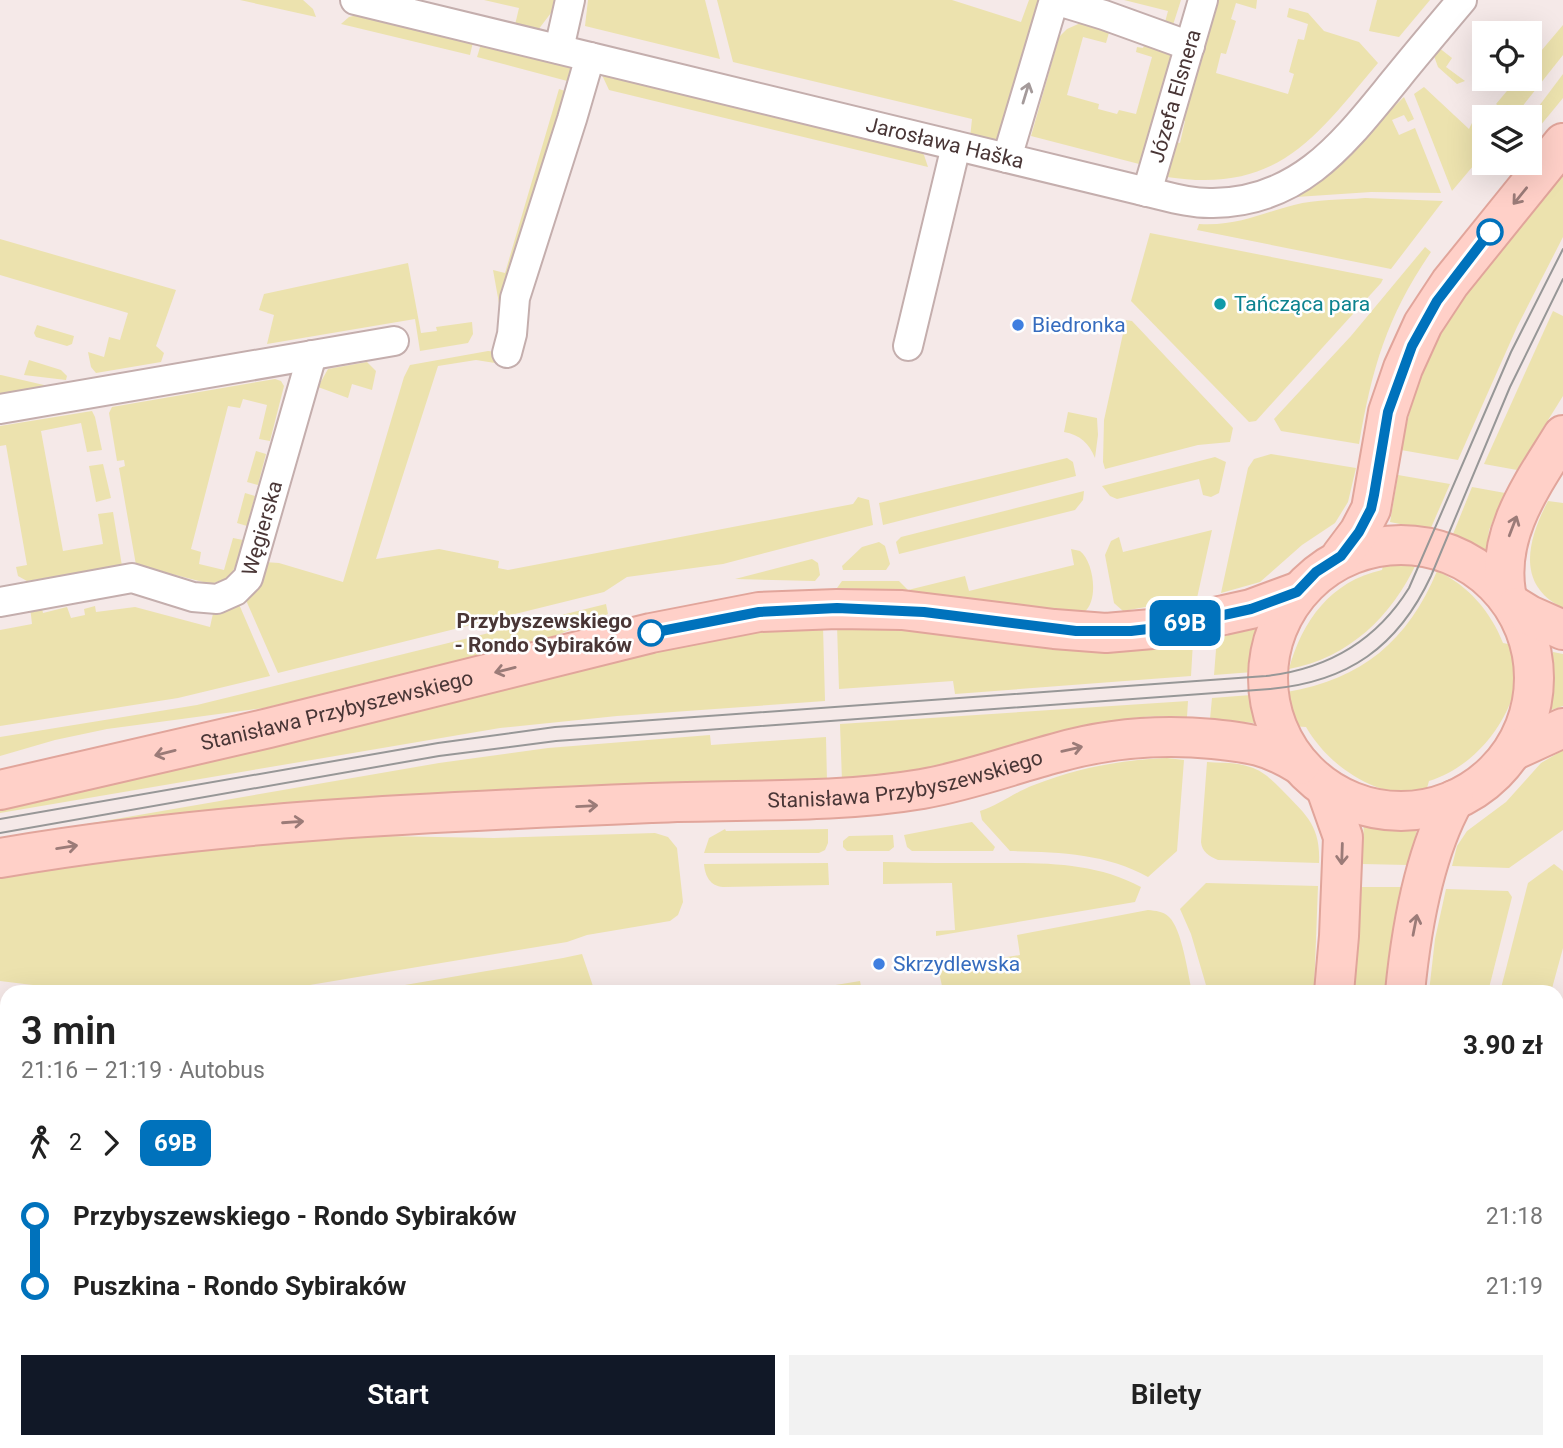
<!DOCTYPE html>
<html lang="pl">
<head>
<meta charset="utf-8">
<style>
	body { margin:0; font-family:Roboto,sans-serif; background:#f2f2f2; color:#222; height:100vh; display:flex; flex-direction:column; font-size:26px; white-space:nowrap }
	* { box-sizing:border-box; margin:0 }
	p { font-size:23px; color:#767676 }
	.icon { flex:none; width:38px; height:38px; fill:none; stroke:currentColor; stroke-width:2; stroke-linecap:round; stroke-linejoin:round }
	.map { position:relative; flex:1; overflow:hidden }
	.details { position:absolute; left:0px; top:985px; width:1564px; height:464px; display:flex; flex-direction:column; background:#fff; border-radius:21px 21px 0 0; box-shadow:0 7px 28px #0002 }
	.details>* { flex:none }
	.badge { padding:0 14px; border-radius:10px; font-size:24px; line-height:46px }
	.tools { position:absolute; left:1472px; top:21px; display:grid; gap:14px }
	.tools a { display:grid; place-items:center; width:70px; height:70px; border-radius:0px; background:#fff; box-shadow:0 7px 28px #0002; font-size:35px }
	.map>.badge { position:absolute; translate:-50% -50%; box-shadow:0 0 0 4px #fff }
	.legs { display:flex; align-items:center; gap:10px; height:77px; padding:0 21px; font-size:23px }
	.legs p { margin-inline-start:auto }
	.headline { display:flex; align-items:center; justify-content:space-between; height:119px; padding:0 21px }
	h1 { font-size:38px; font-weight:600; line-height:52px }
	.primary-button { display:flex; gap:14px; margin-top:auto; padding:14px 21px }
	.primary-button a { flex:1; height:80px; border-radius:0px; background:#111827; color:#fff; font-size:28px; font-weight:600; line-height:80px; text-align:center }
	.primary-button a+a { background:#f2f2f2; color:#222 }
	ul { padding:0 21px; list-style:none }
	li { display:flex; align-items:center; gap:24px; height:70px; font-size:26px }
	li i { display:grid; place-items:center; width:10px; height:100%; margin:0 9px; background:currentColor }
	li i::after { content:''; width:18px; height:18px; margin:-9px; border:5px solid; border-radius:50%; background:#fff }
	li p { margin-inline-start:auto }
	li:first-child i { background:linear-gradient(#0000 50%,currentColor 0) }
	li:last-child i { background:linear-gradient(currentColor 50%,#0000 0) }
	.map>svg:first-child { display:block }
</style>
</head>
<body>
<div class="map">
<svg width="1563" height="1448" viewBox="0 0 1563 1448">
	<rect width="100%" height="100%" fill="#f5e9e8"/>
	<g fill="#ece2ae">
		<polygon points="240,0 303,0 313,9 316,17"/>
		<polygon points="484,0 557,0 554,9 538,30 514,29 519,8"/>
		<polygon points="588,0 705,0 720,59 585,26"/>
		<polygon points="717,0 952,0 1021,22 1029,0 1047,0 1003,136 990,142 970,138 972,119 733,62"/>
		<polygon points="1124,0 1181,0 1172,28 1164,26 1168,11"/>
		<path d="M1214 0H1257L1256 9 1236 3 1231 19 1236 21 1226 54 1221 53 1216 73 1288 94 1294 74 1289 72 1298 39 1304 40 1308 24 1287 17 1289 8 1308 13 1324 31 1359 42 1378 63C1314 139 1277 194 1167 177L1171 141 1180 143 1185 121 1178 119Z"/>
		<polygon points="1377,0 1430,0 1399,37 1369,31"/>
		<polygon points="361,14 473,42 470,55 341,24 349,17"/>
		<polygon points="1085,21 1110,29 1106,43 1083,37 1067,95 1099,104 1098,109 1117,114 1119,110 1136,114 1152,57 1136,52 1137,47 1143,48 1147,39 1175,51 1143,165 1031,136 1059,37 1067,29"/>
		<polygon points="1563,25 1563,55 1514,117 1496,104 1517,79 1530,79 1530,64"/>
		<polygon points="481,44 570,67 571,82 477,57"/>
		<polygon points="1438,47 1452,58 1446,67 1465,81 1457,84 1438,67 1434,56"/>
		<polygon points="1563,74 1563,98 1540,126 1530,118"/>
		<polygon points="602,75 919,150 924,155 928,167 609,90"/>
		<polygon points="1424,87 1469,129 1479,109 1492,117 1484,117 1484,153 1452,191 1414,94"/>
		<polygon points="559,89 568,92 502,320 493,270 505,273"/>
		<polygon points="1404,97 1414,119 1408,122 1404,115 1392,120 1399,135 1415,128 1441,193 1371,192 1296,197 1315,183"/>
		<path d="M1563 172V237L1517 327 1458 460 1401 450C1408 417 1416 384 1430 353 1461 286 1517 229 1563 172Z"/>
		<path d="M1365 198 1443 201 1391 269 1197 230 1199 224C1239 226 1258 214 1294 205 1316 199 1342 200 1365 198Z"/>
		<polygon points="1150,233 1383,279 1381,283 1256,421 1249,422 1131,301"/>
		<polygon points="0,239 176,290 156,346 164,353 161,362 96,373 91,367 88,352 104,357 109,337 120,340 128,313 0,275"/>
		<path d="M1425 247 1431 252C1387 316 1372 368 1359 444L1281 431 1274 419 1351 336Z"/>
		<polygon points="408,263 421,333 437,331 436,327 472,322 473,334 468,343 420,351 415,319 267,344 274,315 259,310 264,294"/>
		<polygon points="1553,311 1563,316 1563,396 1517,470 1484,464"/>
		<polygon points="1126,320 1132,321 1233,428 1230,442 1198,445 1105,469 1103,462 1104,420"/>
		<polygon points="37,325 74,336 72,344 67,346 36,337 34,333"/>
		<polygon points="488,351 498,352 495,363 476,360 438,366 376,559 439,549 499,561 498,568 508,570 853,504 858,497 869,500 873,525 723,564 627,577 604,592 278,673 245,598 264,562 279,563 343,582 404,377 410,365"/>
		<polygon points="29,360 61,370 67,376 66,380 24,375"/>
		<polygon points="367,362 376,371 372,390 352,384 348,398 318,387 328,369"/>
		<polygon points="0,375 1,375 61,389 0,400"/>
		<polygon points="275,379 281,381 284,386 270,441 259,439 267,405 243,399 240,408 228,406 191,549 201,552 199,564 224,570 233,538 243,540 237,563 229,578 211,584 136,565 119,468 125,466 124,460 117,461 109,413 112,407"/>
		<polygon points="92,411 95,417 102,450 87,452 81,423 41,431 63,551 103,544 98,514 113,512 122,566 27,581 18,576 16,567 27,565 6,445 0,446 0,426"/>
		<path d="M1068 412 1097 418 1098 435 1095 458C1089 443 1080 435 1064 432Z"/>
		<polygon points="256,451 266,454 258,485 247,482"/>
		<polygon points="1271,454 1356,468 1348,502 1335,523 1302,545 1260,582 1221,593 1248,468 1254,459"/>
		<polygon points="1215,457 1226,462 1219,493 1211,497 1203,495 1199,479 1117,499 1110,496 1102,486"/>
		<polygon points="1067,458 1073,462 1076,476 883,525 879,503"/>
		<polygon points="103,464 111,498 96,502 89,466"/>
		<polygon points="1398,475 1450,484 1430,530 1390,522"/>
		<polygon points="1472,487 1505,493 1489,530 1486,561 1451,539"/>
		<polygon points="1084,491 1083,500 1075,510 899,554 896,542 901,537"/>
		<polygon points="245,493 255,496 247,526 237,523"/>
		<path d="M1548 501 1563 503V608C1515 585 1528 539 1548 501Z"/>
		<polygon points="1212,530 1197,598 1123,611 1114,603 1105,555 1111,541 1119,537 1123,552"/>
		<polygon points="879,542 885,546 890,564 886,570 843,570 842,566 862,547"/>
		<path d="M1071 549 1080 551C1094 562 1099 601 1084 612L903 591 837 588 842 581H899L908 590 965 576 969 591 1074 565Z"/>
		<path d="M1385 557 1417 562C1392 616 1349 658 1289 669 1302 621 1331 581 1382 570Z"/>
		<polygon points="812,559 818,563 820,575 815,581 735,579"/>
		<path d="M1437 571C1468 585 1491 612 1503 643L1518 646C1526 703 1482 765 1429 781L1425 795C1376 797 1330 768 1306 727L1291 726 1287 692C1362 679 1408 641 1437 571Z"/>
		<polygon points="238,602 270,676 178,698 0,726 0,630 32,624 30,607 41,604 43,613 67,607 71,618 85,615 84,609 95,606 96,612 135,607 210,627 214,609"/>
		<polygon points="606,604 608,614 543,641 264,708 107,729 55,740 0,756 0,737 197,705"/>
		<polygon points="837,625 876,626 1132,650 1193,642 1191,676 955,694 953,681 839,689"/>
		<polygon points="823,626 825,701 617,716 500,728 0,813 0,810 116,784 707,640 781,629"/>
		<polygon points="1266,627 1258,650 1253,672 1214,675 1217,637"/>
		<polygon points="1553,652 1563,654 1563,706 1542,713 1549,692"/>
		<polygon points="1251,695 1254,723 1210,719 1212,698"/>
		<path d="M1188 701 1187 717C1109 712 1051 736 978 756 933 767 888 775 842 781L840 724Z"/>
		<polygon points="710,735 711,745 826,737 827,781 238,807 107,822 0,839 439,763 548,748"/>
		<polygon points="1563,750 1563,830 1509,868 1452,866 1457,846 1467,831 1506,802 1541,763"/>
		<path d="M1167 758 1184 760 1177 851 1148 877C1106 853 1057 852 1010 851L982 820 980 811C999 805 1015 792 1034 785 1077 768 1121 760 1167 758Z"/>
		<path d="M1207 762C1221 763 1237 762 1250 767 1263 771 1271 779 1281 789 1305 814 1321 825 1319 863L1218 860C1209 856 1202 852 1201 842Z"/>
		<polygon points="1364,820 1390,828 1417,830 1408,865 1362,864"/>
		<polygon points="972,822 995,847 993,851 912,851 907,847 904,835"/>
		<polygon points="725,829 726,831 828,829 828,843 825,850 819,853 704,853 709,838"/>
		<polygon points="655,833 668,837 677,848 683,902 678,915 670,921 587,935 567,942 268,992 53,992 41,986 0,981 0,878 109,859 238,845 381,836 494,838"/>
		<polygon points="893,835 894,847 889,851 847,851 843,847 843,841 849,836"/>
		<path d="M883 862C918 863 952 863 987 863 1039 863 1093 861 1141 887L1135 902 936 936V931L955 930 952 883 883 884Z"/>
		<path d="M828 863 829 885 723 887C710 886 705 876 704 864Z"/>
		<polygon points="1554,864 1563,871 1563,948 1551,992 1500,992 1528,883"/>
		<polygon points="1206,883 1318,886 1314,992 1208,992 1191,934 1180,909"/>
		<polygon points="1361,887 1403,887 1393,932 1385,992 1352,992 1359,933"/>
		<polygon points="1446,889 1508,891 1512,897 1488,992 1429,992 1435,939"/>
		<path d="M1148 910C1156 911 1163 911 1169 917 1182 929 1188 974 1192 992H901L942 986 938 968 1020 955 1017 935Z"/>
		<polygon points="582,954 595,992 364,992 563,958"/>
		<polygon points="860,981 862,992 799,991"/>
		<polygon points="7,1053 7,1442 1267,1442 1267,1448 0,1448 0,1054"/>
	</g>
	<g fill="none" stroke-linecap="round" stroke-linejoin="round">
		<g stroke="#c4aead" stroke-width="32">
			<g id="street">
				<path id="s1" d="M355 0 1139 190C1163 195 1189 204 1213 203 1302 202 1346 140 1397 78 1418 52 1440 26 1462 0"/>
				<polyline points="1055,0 1104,15 1190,46"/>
				<polyline points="559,49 570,0"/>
				<polyline points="1007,158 1054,0"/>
				<path id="s2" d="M1147 192 1203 0"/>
				<polyline points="908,346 956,146"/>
				<polyline points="507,353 512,334 515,298 572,119 590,57"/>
				<polyline points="0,409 394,341"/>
				<path id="s3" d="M0 602 132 578 193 597 217 599 235 591 248 578 312 355"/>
				<polyline points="1435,1442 1443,1448"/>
			</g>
		</g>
		<g stroke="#e1a59b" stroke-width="42">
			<g id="secondary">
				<circle cx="1401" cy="678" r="133"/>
				<polyline points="1341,556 1359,532 1371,509 1388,412 1403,368 1423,324 1450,283 1563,143"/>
				<path d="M1506 593C1496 532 1533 484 1563 435"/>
				<polyline points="1516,607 1529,615 1563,630"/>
				<polyline points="1513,751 1563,728"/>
				<polyline points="1326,789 1343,837 1339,936 1334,992"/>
				<path id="s4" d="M0 790 269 728 651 633 759 612 837 609 902 610 1054 629 1106 633 1152 629 1224 615 1251 609 1297 592"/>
				<path id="s5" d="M0 858C215 821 434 812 652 803 742 799 833 804 922 789 968 781 1011 765 1056 753 1108 738 1159 734 1213 739 1250 743 1268 745 1300 765"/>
				<path d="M1405 992C1411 931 1424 854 1454 800"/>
				<polyline points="1313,1442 1313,1448"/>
				<polyline points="1385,1448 1385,1442"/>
			</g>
		</g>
		<use href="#street" stroke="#fff" stroke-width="28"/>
		<use href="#secondary" stroke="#ffd0c8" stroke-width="38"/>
		<g stroke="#979797" stroke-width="2">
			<path d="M0 819 438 743 555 727 1266 676C1328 669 1376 641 1409 588L1511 352 1563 249"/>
			<path d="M0 833 439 756 556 741 1270 689C1348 682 1398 647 1431 576L1510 387 1563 279"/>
		</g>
	</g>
	<defs><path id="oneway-shaft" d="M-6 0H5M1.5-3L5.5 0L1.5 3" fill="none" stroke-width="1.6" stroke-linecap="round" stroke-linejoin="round" transform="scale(1.75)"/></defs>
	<use stroke="#a49a9a" href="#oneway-shaft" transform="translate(1026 93) rotate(-73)"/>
	<g stroke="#9b7b78">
		<use href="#oneway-shaft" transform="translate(1520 196) rotate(129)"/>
		<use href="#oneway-shaft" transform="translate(1513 526) rotate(-69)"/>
		<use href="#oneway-shaft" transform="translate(505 670) rotate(166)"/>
		<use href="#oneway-shaft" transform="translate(1072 749) rotate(-13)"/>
		<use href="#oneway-shaft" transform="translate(165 753) rotate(166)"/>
		<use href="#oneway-shaft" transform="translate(587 806) rotate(-3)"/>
		<use href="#oneway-shaft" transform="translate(293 822) rotate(-4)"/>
		<use href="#oneway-shaft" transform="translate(67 847) rotate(-9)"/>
		<use href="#oneway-shaft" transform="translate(1342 854) rotate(92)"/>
		<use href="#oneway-shaft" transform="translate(1415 925) rotate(-79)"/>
	</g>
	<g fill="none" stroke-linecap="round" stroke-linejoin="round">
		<g stroke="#fff" stroke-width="16">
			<polyline id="line-1" points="651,633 759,612 837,608 924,612 1076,631 1131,631 1174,626 1251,609 1297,592 1316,572 1341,556 1359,532 1371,509 1374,495 1388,412 1412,346 1437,301 1490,232"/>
		</g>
		<use href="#line-1" stroke="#0072bc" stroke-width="10"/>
	</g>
	<g fill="#fff" stroke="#0072bc" stroke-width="3.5">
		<circle cx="1490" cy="232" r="12"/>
		<circle cx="651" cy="633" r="12"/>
	</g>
	<circle fill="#0f9aa8" stroke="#fff" stroke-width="2.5" cx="1220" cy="304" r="7"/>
	<g fill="#3f7fe0" stroke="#fff" stroke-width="2.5">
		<circle cx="1018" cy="325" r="7"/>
		<circle cx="879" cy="964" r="7"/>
	</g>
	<g text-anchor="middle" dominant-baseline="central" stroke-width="5" stroke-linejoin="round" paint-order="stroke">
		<g font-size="21" fill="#493636" stroke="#fff">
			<text stroke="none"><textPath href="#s2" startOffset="100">Józefa Elsnera</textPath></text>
			<text stroke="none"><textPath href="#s1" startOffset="607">Jarosława Haška</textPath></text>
			<text stroke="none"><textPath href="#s3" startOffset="312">Węgierska</textPath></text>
			<text stroke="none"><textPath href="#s4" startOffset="346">Stanisława Przybyszewskiego</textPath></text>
			<text stroke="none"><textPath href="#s5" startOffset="910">Stanisława Przybyszewskiego</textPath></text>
		</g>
		<g font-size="21" fill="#0d838f" stroke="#fff" text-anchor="start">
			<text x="1234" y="304">Tańcząca para</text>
		</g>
		<g font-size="21" fill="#366cbe" stroke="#fff" text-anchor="start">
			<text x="1032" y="325">Biedronka</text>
			<text x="893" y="964">Skrzydlewska</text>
		</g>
		<g font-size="21" font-weight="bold" fill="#493636" stroke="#fff" text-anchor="end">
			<text x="632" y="621">Przybyszewskiego<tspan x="632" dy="24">- Rondo Sybiraków</tspan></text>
		</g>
	</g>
</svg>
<div class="tools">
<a><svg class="icon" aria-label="locate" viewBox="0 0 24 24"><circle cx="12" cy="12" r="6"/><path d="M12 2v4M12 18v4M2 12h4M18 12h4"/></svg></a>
<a><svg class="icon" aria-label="layers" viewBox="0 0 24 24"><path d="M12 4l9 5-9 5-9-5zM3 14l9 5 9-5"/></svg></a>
</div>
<b class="badge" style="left:1185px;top:623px;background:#0072bc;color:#fff">69B</b>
<section class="details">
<div class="headline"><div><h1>3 min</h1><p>21:16 – 21:19 · Autobus</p></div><b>3.90 zł</b></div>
<div class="legs"><svg class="icon" aria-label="walk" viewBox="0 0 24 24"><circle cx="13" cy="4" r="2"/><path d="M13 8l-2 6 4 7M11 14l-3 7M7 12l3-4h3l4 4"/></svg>2<svg class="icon" aria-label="forward" viewBox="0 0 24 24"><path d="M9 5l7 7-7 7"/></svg><b class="badge" style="background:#0072bc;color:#fff">69B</b></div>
<ul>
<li><i style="color:#0072bc"></i><b>Przybyszewskiego - Rondo Sybiraków</b><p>21:18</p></li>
<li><i style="color:#0072bc"></i><b>Puszkina - Rondo Sybiraków</b><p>21:19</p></li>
</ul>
<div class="primary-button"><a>Start</a><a>Bilety</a></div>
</section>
</div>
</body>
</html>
